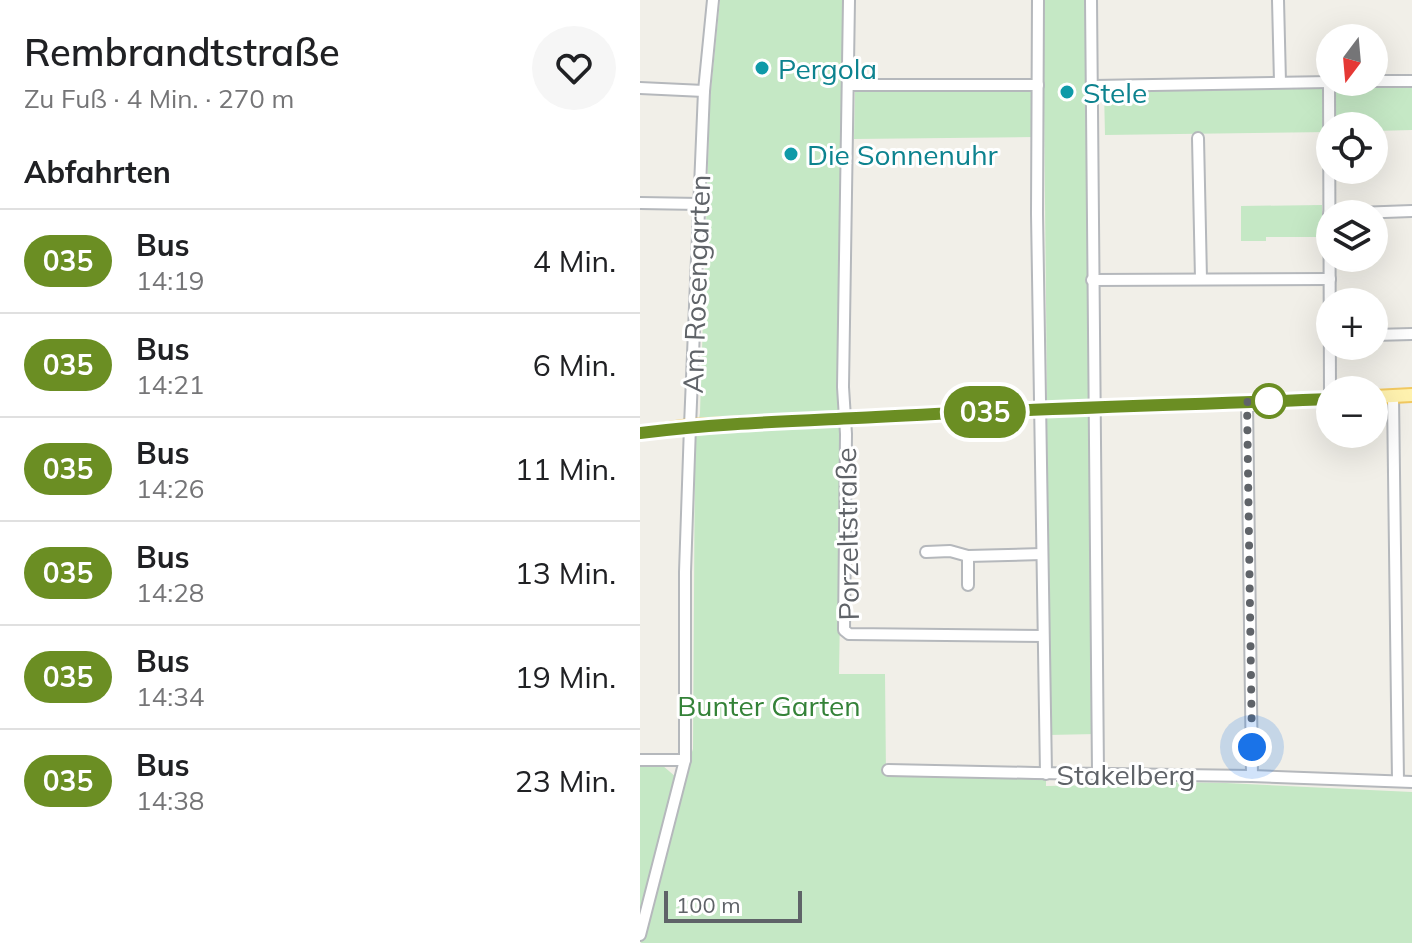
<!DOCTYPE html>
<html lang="de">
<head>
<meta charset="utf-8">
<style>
	body { margin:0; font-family:Mulish,sans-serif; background:#f6f6f6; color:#202124; height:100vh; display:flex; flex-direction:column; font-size:30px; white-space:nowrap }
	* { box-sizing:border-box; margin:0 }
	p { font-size:26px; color:#757577 }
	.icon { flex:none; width:44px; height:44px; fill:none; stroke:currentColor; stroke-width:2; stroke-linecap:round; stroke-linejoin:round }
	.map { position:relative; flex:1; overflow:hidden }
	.side { display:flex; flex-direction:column; background:#fff; width:640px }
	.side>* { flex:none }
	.badge { padding:0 16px; border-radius:26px; font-size:28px; line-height:52px }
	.needle { width:52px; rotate:196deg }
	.buttons { position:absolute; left:676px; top:24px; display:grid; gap:16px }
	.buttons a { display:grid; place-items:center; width:72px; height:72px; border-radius:50%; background:#fff; box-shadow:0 8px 32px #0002; font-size:40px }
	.scale { position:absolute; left:24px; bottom:20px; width:138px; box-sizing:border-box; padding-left:8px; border:4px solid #5f6368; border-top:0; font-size:22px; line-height:28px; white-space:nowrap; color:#5f6368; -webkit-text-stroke:6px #fff; paint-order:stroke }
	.you { position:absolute; width:40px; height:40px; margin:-20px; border:6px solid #fff; border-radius:50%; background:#1a73e8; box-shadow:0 0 0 12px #1a73e833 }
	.map>.badge { position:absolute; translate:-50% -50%; box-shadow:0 0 0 4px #fff }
	h2 { padding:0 24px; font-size:30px; line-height:72px }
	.round { display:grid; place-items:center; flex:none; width:84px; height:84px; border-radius:42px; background:#f6f6f6 }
	.summary { display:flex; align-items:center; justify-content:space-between; height:136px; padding:0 24px }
	h1 { font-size:38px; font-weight:600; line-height:60px }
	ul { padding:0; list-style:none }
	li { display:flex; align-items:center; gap:24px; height:104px; padding:0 24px; border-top:2px solid #e0e0e0 }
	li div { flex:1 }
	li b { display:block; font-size:30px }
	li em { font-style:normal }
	li .badge { min-width:88px; font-weight:700; text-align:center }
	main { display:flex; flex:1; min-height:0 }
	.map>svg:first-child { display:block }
</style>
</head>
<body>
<main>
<section class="side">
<div class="summary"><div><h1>Rembrandtstraße</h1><p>Zu Fuß · 4 Min. · 270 m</p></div><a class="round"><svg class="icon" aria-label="heart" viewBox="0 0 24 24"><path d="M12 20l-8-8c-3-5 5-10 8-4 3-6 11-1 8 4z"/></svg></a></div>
<h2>Abfahrten</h2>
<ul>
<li><span class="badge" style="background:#6b8e23;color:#fff">035</span><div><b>Bus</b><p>14:19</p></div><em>4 Min.</em></li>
<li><span class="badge" style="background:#6b8e23;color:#fff">035</span><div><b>Bus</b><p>14:21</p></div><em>6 Min.</em></li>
<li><span class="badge" style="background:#6b8e23;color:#fff">035</span><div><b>Bus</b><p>14:26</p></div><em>11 Min.</em></li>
<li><span class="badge" style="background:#6b8e23;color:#fff">035</span><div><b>Bus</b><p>14:28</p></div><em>13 Min.</em></li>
<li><span class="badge" style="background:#6b8e23;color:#fff">035</span><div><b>Bus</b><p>14:34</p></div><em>19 Min.</em></li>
<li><span class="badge" style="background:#6b8e23;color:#fff">035</span><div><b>Bus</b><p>14:38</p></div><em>23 Min.</em></li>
</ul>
</section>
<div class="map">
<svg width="772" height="943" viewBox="0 0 772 943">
	<rect width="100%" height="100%" fill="#f1efe8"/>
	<g fill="#c5e8c5">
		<polygon points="80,0 206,0 198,409 203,432 199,674 245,674 246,775 406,777 406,786 464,785 464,781 586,783 772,792 772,943 1,943 35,803 53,749 55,441 60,413 70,99"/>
		<polygon points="403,0 448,0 453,400 407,402"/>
		<polygon points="772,80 772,130 734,131 734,126 690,126 690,132 465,135 464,91"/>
		<polygon points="392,88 393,137 214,139 215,91"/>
		<polygon points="682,205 683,237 626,237 626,241 601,241 601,206"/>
		<polygon points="451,415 456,734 408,735 407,417"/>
		<polygon points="0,765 23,766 36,777 0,927"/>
	</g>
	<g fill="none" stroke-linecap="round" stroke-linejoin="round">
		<g stroke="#b5b8bc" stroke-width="14">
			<g id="minor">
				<polyline points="209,0 203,387 206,434 204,630 209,634 403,636"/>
				<polyline points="398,0 397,214 406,774"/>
				<polyline points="451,0 458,773"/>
				<polyline points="638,0 640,82"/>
				<polyline points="734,81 772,81"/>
				<polyline points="689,82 690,397"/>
				<polyline points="208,85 398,85"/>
				<polyline points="453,86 690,82"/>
				<polyline points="0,88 64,91"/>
				<polyline points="558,138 561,279"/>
				<polyline points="0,203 60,204"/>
				<polyline points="689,214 772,211"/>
				<polyline points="452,280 690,279"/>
				<polyline points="734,335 772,334"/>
				<polyline points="753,396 758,781"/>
				<polyline points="607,402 612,776"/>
				<polyline points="286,552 310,551 328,556 402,554"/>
				<polyline points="328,585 328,556"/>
				<polyline points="0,760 45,760"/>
				<polyline points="248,770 395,773 612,776 772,782"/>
				<polyline points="0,935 45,760 45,572 50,426 64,91 73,0"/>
			</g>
		</g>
		<g stroke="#f2c960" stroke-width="16">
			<g id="major">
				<polyline points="734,397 772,395"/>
				<polyline points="0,433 50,426 331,412 690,399"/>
			</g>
		</g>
		<use href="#minor" stroke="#fff" stroke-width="10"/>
		<use href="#major" stroke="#fff2af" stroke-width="12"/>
	</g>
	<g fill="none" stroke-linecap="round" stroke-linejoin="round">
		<g stroke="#fff" stroke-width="18">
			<path id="line" d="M0 433C78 423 157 421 236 417 387 409 539 405 690 399"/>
		</g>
		<use href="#line" stroke="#6b8e23" stroke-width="12"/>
		<polyline stroke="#5f6368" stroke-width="8" stroke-dasharray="0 14.4" points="612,747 607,402 629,401"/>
	</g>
	<g fill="#0f9aa8" stroke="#fff" stroke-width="3">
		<circle cx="122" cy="68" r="8"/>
		<circle cx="427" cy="92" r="8"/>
		<circle cx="151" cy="154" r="8"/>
	</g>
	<circle fill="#fff" stroke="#6b8e23" stroke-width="4" cx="629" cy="401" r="16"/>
	<g text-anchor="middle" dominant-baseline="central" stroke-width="6" stroke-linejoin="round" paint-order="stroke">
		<g font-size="28" fill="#0d838f" stroke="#fff" text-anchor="start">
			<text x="138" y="68">Pergola</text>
			<text x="443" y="92">Stele</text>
			<text x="167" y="154">Die Sonnenuhr</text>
		</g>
		<g font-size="28" fill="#5f6368" stroke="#fff">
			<text transform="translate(56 284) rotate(-88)">Am Rosengarten</text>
			<text transform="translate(207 534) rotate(-91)">Porzeltstraße</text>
			<text x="486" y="774">Stakelberg</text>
		</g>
		<g font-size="28" fill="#348238" stroke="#fff">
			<text x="129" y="705">Bunter Garten</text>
		</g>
	</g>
</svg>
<div class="buttons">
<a><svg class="needle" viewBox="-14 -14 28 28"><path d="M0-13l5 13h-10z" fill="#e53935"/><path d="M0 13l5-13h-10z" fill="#757577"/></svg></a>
<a><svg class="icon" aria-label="locate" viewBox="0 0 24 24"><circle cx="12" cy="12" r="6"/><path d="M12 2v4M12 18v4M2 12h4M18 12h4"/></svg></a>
<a><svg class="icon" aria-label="layers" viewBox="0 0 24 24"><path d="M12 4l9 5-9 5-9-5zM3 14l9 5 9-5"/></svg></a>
<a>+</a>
<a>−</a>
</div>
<div class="scale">100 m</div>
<div class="you" style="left:612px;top:747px"></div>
<b class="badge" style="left:345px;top:412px;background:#6b8e23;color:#fff">035</b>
</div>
</main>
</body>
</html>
